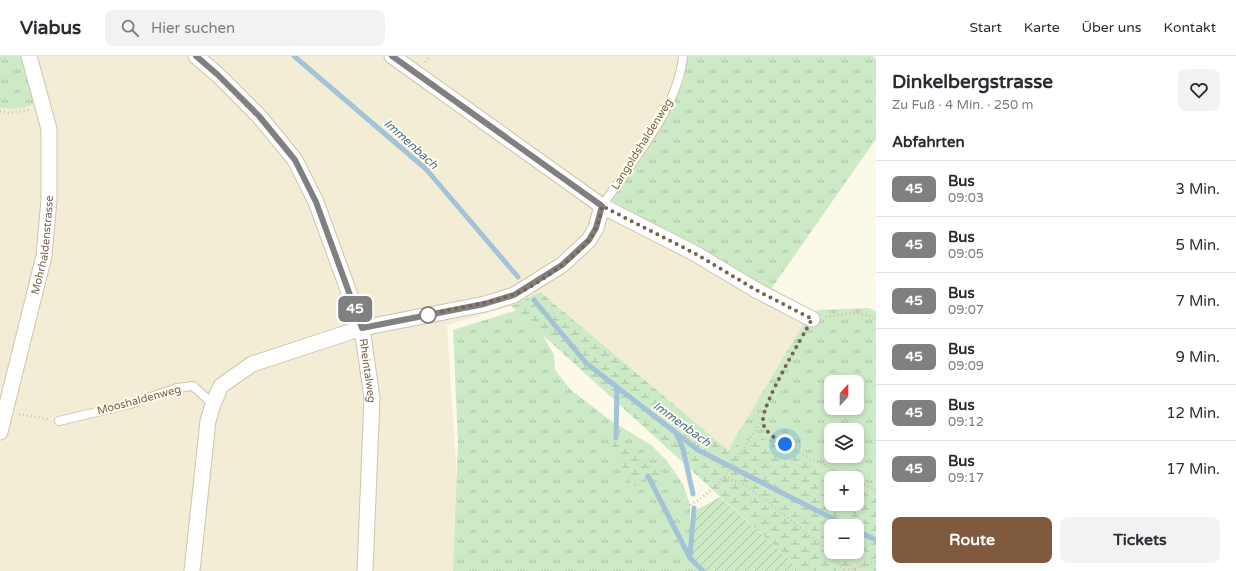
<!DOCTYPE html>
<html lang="de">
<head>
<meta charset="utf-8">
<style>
	body { margin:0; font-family:"Varela Round",sans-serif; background:#f2f2f3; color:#2b2b33; height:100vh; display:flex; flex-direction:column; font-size:15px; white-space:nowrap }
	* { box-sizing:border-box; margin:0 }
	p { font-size:13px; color:#7c7c81 }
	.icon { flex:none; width:22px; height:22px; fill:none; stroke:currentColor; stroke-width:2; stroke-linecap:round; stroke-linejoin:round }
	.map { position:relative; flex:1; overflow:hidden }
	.panel { display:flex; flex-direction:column; background:#fff; width:360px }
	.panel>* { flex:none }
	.badge { padding:0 8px; border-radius:6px; font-size:14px; line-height:26px }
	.needle { width:26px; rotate:21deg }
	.tools { position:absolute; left:824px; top:319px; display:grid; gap:8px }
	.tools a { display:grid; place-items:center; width:40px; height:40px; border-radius:8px; background:#fff; box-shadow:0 2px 6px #0003; font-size:20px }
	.you { position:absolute; width:20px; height:20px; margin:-10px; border:3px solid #fff; border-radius:50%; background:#1a73e8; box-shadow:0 0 0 6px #1a73e833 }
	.map>.badge { position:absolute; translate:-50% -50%; box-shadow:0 0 0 2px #fff }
	h2 { padding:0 16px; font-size:15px; line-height:36px }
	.round { display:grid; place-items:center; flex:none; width:42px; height:42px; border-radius:8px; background:#f2f2f3 }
	.headline { display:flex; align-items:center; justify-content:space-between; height:68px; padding:0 16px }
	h1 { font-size:19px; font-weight:700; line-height:30px }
	.primary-button { display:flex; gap:8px; margin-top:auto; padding:8px 16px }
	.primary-button a { flex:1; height:46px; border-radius:8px; background:#7f5a3f; color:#fff; font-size:16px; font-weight:700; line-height:46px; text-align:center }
	.primary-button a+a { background:#f2f2f3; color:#2b2b33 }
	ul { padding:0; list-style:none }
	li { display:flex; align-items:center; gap:12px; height:56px; padding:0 16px; border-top:1px solid #e1e1e2 }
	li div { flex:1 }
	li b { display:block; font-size:15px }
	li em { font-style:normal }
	li .badge { min-width:44px; font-weight:700; text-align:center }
	header { display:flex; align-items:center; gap:24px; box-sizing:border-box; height:56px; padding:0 20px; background:#fff; border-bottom:1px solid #e1e1e2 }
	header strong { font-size:19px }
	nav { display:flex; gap:22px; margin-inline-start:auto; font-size:14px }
	.search { width:280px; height:36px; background:#f2f2f3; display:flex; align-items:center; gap:10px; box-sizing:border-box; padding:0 14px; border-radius:8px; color:#7c7c81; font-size:15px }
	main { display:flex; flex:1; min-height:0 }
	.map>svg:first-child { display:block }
</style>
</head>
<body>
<header>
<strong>Viabus</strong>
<div class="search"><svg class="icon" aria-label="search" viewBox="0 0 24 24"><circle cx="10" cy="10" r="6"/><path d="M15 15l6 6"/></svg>Hier suchen</div>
<nav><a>Start</a><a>Karte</a><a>Über uns</a><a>Kontakt</a></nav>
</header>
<main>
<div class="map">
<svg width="876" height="515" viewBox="0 0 876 515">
	<defs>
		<pattern id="grass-tufts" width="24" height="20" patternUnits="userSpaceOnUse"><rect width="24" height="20" fill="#cceac6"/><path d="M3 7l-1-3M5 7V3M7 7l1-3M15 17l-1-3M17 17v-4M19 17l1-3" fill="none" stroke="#aac1a3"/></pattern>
		<pattern id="wetland-marsh" width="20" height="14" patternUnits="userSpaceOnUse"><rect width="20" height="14" fill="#cceac6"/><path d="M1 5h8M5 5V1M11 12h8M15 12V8" fill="none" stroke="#aac1a3"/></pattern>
		<pattern id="garden-furrows" width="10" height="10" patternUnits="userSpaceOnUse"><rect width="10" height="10" fill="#cceac6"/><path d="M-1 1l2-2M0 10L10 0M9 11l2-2" fill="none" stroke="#aac1a3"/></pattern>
	</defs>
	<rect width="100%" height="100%" fill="#fcf9e8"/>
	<polygon fill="#f4edd6" points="0,0 679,0 675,26 605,138 805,265 728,394 539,236 511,250 447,269 463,515 0,515"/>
	<g fill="url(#grass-tufts)" fill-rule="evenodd">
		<path d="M0 0H23L34 46C26 55 11 53 0 52Z"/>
		<polygon points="687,0 873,0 876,3 876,83 771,233 610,144 641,102 674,47 684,24"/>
		<polygon points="527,251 554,299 555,314 571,334 610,364 651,389 667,405 683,428 690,449 690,502 701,515 453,515 458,387 453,274"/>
		<path d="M869 252 876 255V442L857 432V422H838L755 379 728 394 805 265 818 254ZM831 326H857V352H831ZM831 374H857V400H831Z"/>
	</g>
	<g fill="url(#wetland-marsh)" fill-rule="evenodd">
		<path d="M540 236 728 394 755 378 838 422H831V448H857V432L876 442V515H799L790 504 511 250ZM831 470H857V496H831Z"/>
		<polygon points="613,378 663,417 633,431 612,393"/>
	</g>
	<polygon fill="url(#garden-furrows)" points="720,441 790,504 799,515 702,515 691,502 691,457"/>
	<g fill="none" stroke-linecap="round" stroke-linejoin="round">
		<g stroke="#a2c3d8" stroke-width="5">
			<polyline points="294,0 426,113 518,221"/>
			<polyline points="534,244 586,307 698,394 847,470"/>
			<polyline points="677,379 683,393 693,438"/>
			<polyline points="616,382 617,331"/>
			<polyline points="648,420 690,502 703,515"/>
			<polyline points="857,475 876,484"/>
			<polyline points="690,501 694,452"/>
		</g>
		<g stroke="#cec4ae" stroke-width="10">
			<g id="lane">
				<path d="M602 150C630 108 679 51 683 0"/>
				<polyline points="59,365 130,348 177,332 193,330 213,348"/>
			</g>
		</g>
		<g stroke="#cec4ae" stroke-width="17">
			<g id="street">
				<path id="s1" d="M196 0 218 19 259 60 295 104 316 146 362 272 372 342 365 515"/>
				<polyline points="392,0 602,150 696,198 756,234 812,263"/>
				<path id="s2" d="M0 376 44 200 49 144V73L29 0"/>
				<polyline points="192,515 208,365 213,348 221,330 252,308 362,272 485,248 514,239 562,209 589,184 596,172 602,150"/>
			</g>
		</g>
		<g stroke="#d7c3a2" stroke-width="2.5" stroke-dasharray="1 3" stroke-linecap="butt">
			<polyline points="425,6 430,0"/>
			<polyline points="0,55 8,57 29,54"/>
			<path d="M826 261C842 258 861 254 876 263"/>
			<path d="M805 276C797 292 760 353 763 366 768 386 833 413 852 422"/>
			<polyline points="19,358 48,363"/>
			<polyline points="724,421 743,428 767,445 824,491 845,515"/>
			<polyline points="857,425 876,434"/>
			<path d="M690 449C727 428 738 398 762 365"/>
			<polyline points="844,514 867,510 876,505"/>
		</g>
		<use href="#lane" stroke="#fff" stroke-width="8"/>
		<use href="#street" stroke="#fff" stroke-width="15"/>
	</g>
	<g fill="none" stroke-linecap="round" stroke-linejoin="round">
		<g stroke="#fff" stroke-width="9">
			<polyline id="line" points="196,0 218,19 259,60 295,104 316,146 362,272 484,248 514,239 562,209 589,184 596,172 602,150 392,0"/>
		</g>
		<use href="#line" stroke="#808080" stroke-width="6"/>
		<path stroke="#76654c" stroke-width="4" stroke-dasharray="0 7.2" d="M428 259C455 251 485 249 512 239 534 232 575 202 589 184 597 174 600 162 602 150L696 198 756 234 812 263C802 282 762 347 763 365 763 376 777 383 785 388"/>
	</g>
	<circle fill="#fff" stroke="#808080" stroke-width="2" cx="428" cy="259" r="8"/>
	<g text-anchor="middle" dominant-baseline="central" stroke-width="4" stroke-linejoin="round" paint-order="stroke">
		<g font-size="11" fill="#76654c" stroke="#fffcee">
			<text transform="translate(642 88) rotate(-58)">Langoldshaldenweg</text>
			<text stroke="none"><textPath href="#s2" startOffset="192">Mohrhaldenstrasse</textPath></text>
			<text stroke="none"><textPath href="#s1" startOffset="368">Rheintalweg</textPath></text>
			<text transform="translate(139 344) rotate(-15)">Mooshaldenweg</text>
		</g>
		<g font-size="12" font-style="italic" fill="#487491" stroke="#fffcee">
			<text transform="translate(411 88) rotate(42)">Immenbach</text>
			<text transform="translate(682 368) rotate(36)">Immenbach</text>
		</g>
	</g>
</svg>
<div class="tools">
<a><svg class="needle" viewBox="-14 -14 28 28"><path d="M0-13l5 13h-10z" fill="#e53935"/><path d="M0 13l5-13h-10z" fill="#7c7c81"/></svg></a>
<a><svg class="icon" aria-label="layers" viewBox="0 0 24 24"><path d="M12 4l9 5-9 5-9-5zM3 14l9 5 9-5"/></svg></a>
<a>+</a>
<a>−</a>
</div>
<div class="you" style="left:785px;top:388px"></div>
<b class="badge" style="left:355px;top:253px;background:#808080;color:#fff">45</b>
</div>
<section class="panel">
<div class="headline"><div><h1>Dinkelbergstrasse</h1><p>Zu Fuß · 4 Min. · 250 m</p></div><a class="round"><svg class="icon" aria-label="heart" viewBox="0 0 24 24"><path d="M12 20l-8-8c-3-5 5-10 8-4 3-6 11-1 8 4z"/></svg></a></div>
<h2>Abfahrten</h2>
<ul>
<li><span class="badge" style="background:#808080;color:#fff">45</span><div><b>Bus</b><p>09:03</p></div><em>3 Min.</em></li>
<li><span class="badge" style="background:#808080;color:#fff">45</span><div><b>Bus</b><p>09:05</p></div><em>5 Min.</em></li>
<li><span class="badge" style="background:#808080;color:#fff">45</span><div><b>Bus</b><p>09:07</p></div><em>7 Min.</em></li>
<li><span class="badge" style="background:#808080;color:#fff">45</span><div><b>Bus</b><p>09:09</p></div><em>9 Min.</em></li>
<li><span class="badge" style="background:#808080;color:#fff">45</span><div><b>Bus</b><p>09:12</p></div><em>12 Min.</em></li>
<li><span class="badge" style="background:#808080;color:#fff">45</span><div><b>Bus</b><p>09:17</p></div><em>17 Min.</em></li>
</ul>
<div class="primary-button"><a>Route</a><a>Tickets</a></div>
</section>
</main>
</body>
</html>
